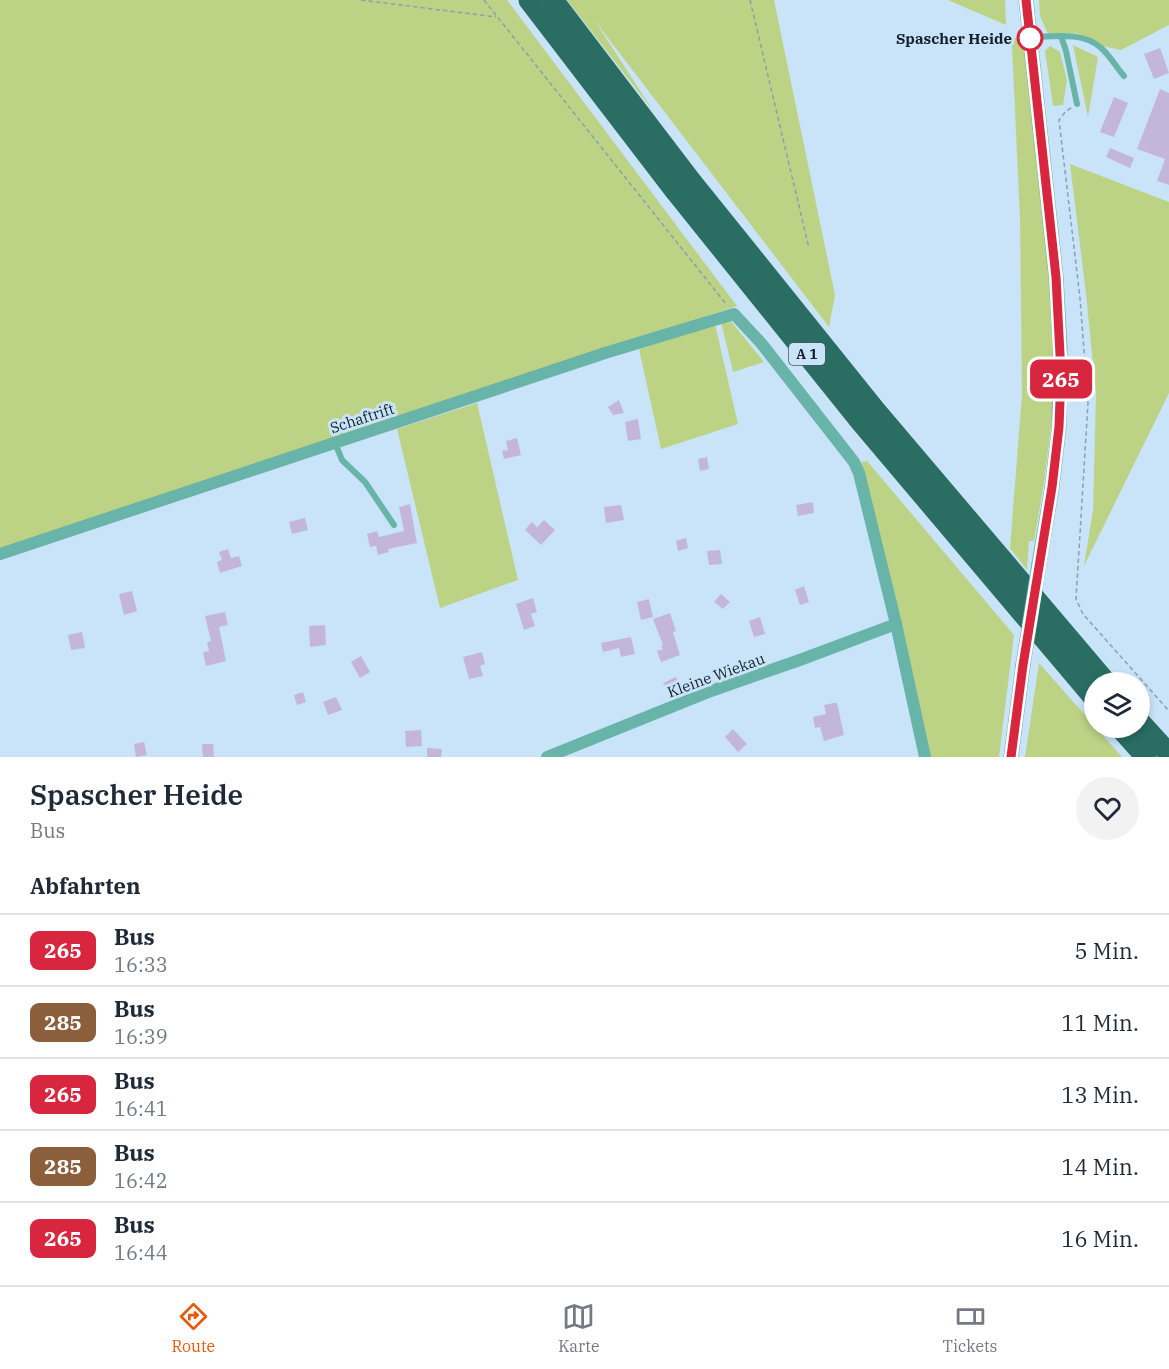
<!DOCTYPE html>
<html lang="de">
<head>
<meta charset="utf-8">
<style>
	body { margin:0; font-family:"IBM Plex Serif",serif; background:#f2f2f3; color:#1f2937; height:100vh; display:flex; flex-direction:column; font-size:22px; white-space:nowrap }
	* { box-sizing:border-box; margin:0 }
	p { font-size:20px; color:#747a83 }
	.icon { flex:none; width:33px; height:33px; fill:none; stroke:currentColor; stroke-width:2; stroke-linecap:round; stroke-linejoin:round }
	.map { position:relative; height:757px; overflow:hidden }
	.panel { display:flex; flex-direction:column; background:#fff; flex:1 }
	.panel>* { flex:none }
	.badge { padding:0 12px; border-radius:9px; font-size:21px; line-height:39px }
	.controls { position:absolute; left:1084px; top:672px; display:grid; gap:12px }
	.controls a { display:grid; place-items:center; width:66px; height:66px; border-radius:50%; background:#fff; box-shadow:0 3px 9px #0003; font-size:30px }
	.map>.badge { position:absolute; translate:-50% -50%; box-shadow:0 0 0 3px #fff }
	h2 { padding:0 30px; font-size:22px; line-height:54px }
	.round { display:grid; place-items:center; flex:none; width:63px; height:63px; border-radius:32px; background:#f2f2f3 }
	.overview { display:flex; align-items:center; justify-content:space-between; height:102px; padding:0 30px }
	h1 { font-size:28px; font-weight:600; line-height:45px }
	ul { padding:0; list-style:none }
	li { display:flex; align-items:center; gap:18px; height:72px; padding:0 30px; border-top:2px solid #e0e1e3 }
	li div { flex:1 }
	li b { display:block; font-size:22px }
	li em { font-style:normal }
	li .badge { min-width:66px; font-weight:700; text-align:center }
	.tab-bar { display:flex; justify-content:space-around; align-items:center; height:84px; border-top:2px solid #e0e1e3; background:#fff; font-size:16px; color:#747a83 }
	.tab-bar a { display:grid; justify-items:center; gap:3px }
	.tab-bar .selected { color:#ea580c }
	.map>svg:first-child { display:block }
</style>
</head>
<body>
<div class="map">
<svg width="1169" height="757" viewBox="0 0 1169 757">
	<rect width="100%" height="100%" fill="#c9e4f9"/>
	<g fill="#bcd385">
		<polygon points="0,0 507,0 737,306 0,549"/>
		<polygon points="567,0 774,0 835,295 829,327 595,21 654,112"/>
		<polygon points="948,0 1005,0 1006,25"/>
		<polygon points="1039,0 1169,0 1169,25 1121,50 1103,46 1090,38 1075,33 1048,34 1040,16"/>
		<polygon points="1015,38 1019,38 1024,44 1049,271 1053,348 1052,418 1044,483 1034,541 1029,541 1027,570 1010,548 1022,395 1020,219 1012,46"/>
		<polygon points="1073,45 1098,57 1088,117"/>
		<polygon points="1050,46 1060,52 1067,80 1063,105 1053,106 1045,51"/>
		<polygon points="1070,164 1169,202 1169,393 1084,566 1093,510 1096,394 1086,294"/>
		<polygon points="729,319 764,362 733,372 721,322"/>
		<polygon points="715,324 738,424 661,449 639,349"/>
		<polygon points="477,403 518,580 440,608 397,429"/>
		<polygon points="867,461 1014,635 999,757 930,757 861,462"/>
		<polygon points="1039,663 1122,757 1025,757"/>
	</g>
	<g fill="#c4b6da">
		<polygon points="1160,48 1169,73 1154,79 1144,54"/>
		<polygon points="1160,89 1169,93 1169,185 1157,181 1165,159 1137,149"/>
		<polygon points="1114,97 1128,103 1114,137 1100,132"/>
		<polygon points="1110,148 1134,158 1130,168 1106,157"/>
		<polygon points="619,400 624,413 613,415 608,407"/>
		<polygon points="638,419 641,439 628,441 625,422"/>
		<polygon points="517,438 521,455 504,459 502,451 508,450 506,441"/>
		<polygon points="707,457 709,469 700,471 698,459"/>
		<polygon points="813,502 814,513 798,516 796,505"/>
		<polygon points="410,504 417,543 388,549 389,552 378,555 376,546 370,547 367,534 377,531 379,537 404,531 399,507"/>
		<polygon points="621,505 624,520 606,523 604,507"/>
		<polygon points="305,518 308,530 292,534 289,522"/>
		<polygon points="544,520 555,530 541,545 525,530 532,522 537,527"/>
		<polygon points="686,538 688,548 678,551 676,541"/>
		<polygon points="228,549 231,558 239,556 242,566 220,573 217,562 222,560 219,552"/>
		<polygon points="720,550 722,564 709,565 707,551"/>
		<polygon points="804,586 809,602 800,605 795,590"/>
		<polygon points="132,591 137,611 124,615 119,594"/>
		<polygon points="721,594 730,602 723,609 714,602"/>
		<polygon points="533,598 537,612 531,614 535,626 524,630 516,604"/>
		<polygon points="649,599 653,617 641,620 637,602"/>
		<polygon points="225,612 228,625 219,627 226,661 206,666 203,652 209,651 207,642 211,641 205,616"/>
		<polygon points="670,613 676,631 673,632 680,655 661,662 657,651 663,649 661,646 663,645 653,619"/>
		<polygon points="760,617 765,634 754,637 749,621"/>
		<polygon points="325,625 326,645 310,647 309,626"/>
		<polygon points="82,632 85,648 71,650 68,635"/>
		<polygon points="631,637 635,654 621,657 619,648 603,652 601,643"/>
		<polygon points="482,652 485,664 480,666 483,676 469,679 463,657"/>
		<polygon points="361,656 370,672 360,678 351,662"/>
		<polygon points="676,677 680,686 668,692 663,683"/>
		<polygon points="303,692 306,702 297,705 294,695"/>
		<polygon points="336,697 342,710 328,715 323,702"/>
		<polygon points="834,703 837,703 844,735 824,741 820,727 815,728 813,717 826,714 824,705"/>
		<polygon points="733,729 747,744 738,752 725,737"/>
		<polygon points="421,730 422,746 406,747 405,731"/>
		<polygon points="144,742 147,755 136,757 134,744"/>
		<polygon points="202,744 213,744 214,757 203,757"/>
		<polygon points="427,748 442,749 441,757 427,757"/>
	</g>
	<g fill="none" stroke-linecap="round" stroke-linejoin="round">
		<g stroke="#8aa0b1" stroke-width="1.5" stroke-dasharray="4.5 3" stroke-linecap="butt">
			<polyline points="361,0 496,17"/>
			<polyline points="484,0 726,304"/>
			<polyline points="750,0 809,248"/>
			<polyline points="1071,108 1066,111 1059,120 1080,298 1088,403 1076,599 1083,614 1169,711"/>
		</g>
		<g stroke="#68b4a8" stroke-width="6">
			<polyline points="1061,36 1066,51 1077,104"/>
			<path d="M1030 37C1053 37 1081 31 1100 47 1108 53 1117 68 1124 76"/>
			<polyline points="335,443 342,460 365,482 394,525"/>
		</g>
		<g stroke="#68b4a8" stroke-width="12">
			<polyline points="0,554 605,353 734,314 761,343 854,462 859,473 896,624 925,757"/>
			<polyline points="547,757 711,691 797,661 896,624"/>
		</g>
		<g stroke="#68b4a8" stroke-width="15">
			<polyline points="1026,0 1056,277 1060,347 1059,427 1052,487 1039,564"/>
			<polyline points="1011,757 1023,665"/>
		</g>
		<g stroke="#296d63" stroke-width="21">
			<polyline points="529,0 676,192 860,421 1095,699"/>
			<polyline points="553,0 691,181 876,411 1106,682"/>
			<polyline points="1140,722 1169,754"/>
			<polyline points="1120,728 1146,757"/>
		</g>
		<polyline stroke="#68b4a8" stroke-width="15" points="1023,665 1039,564"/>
	</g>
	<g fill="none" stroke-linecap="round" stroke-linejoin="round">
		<g stroke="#fff" stroke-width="14">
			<polyline id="line" points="1011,757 1023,665 1052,487 1059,427 1061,374 1056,277 1026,0"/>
		</g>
		<use href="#line" stroke="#d7263d" stroke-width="9"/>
	</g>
	<circle fill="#fff" stroke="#d7263d" stroke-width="3" cx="1030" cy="38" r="12"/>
	<g text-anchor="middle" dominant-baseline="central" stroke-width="6" stroke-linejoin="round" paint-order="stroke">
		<rect fill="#c9e4f9" stroke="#4a5c68" stroke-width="1.5" x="789" y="343" width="36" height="22" rx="4.5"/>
		<g font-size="14" font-weight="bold" fill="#14212a">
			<text x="807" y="354">A 1</text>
		</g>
		<g font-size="15" font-weight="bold" fill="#14212a" stroke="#c9e4f9" text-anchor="end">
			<text x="1012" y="38">Spascher Heide</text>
		</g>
		<g font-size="15" fill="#14212a" stroke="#c9e4f9">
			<text transform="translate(362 418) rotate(-18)">Schaftrift</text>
			<text transform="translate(716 675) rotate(-20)">Kleine Wiekau</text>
		</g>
	</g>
</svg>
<div class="controls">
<a><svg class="icon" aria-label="layers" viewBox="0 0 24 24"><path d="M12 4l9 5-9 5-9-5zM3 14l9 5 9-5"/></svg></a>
</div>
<b class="badge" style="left:1061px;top:379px;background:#d7263d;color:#fff">265</b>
</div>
<section class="panel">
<div class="overview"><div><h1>Spascher Heide</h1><p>Bus</p></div><a class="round"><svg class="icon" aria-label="heart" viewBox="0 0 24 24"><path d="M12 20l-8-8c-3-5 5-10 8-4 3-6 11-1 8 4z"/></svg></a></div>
<h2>Abfahrten</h2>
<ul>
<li><span class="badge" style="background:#d7263d;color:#fff">265</span><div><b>Bus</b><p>16:33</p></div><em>5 Min.</em></li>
<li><span class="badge" style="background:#8b5e3c;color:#fff">285</span><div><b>Bus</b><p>16:39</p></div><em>11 Min.</em></li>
<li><span class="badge" style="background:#d7263d;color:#fff">265</span><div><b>Bus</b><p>16:41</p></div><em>13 Min.</em></li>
<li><span class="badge" style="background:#8b5e3c;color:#fff">285</span><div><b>Bus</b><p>16:42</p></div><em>14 Min.</em></li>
<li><span class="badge" style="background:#d7263d;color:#fff">265</span><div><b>Bus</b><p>16:44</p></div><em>16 Min.</em></li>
</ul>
</section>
<nav class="tab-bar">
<a class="selected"><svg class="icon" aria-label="directions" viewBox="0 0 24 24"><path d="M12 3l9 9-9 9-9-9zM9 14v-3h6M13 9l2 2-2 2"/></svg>Route</a>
<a><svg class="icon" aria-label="map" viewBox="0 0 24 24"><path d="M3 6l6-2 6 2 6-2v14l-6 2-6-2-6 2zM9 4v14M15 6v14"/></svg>Karte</a>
<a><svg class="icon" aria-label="tickets" viewBox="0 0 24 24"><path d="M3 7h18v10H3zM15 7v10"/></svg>Tickets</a>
</nav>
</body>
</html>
